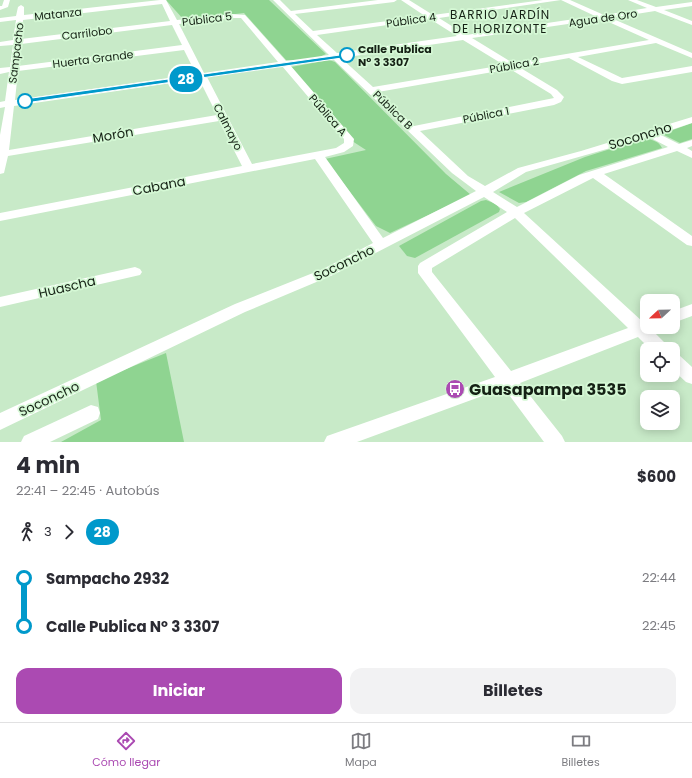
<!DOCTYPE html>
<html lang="es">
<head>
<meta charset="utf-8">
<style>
	body { margin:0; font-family:Poppins,sans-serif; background:#f2f2f3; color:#2b2b33; height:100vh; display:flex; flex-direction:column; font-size:15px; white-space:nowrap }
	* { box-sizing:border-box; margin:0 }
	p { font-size:13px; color:#7c7c81 }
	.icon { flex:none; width:22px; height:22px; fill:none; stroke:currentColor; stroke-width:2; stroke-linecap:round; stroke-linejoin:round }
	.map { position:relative; height:442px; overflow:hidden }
	.details { display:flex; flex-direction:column; background:#fff; flex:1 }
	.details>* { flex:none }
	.badge { padding:0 8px; border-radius:13px; font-size:14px; line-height:26px }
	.needle { width:26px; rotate:248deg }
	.fabs { position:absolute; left:640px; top:294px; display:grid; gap:8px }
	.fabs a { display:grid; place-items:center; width:40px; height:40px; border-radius:8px; background:#fff; box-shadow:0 2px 10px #0003; font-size:20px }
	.map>.badge { position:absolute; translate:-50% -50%; box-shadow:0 0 0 2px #fff }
	.legs { display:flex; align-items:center; gap:6px; height:44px; padding:0 16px; font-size:13px }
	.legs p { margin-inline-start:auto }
	.headline { display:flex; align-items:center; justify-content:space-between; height:68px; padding:0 16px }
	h1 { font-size:22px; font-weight:700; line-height:30px }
	.primary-button { display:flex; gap:8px; margin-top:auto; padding:8px 16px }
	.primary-button a { flex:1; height:46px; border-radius:12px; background:#ab4ab2; color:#fff; font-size:16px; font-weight:700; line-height:46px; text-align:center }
	.primary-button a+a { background:#f2f2f3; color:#2b2b33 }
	ul { padding:0 16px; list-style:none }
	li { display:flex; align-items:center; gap:14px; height:48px; font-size:15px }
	li i { display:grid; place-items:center; width:6px; height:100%; margin:0 5px; background:currentColor }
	li i::after { content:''; width:10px; height:10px; margin:-5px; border:3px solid; border-radius:50%; background:#fff }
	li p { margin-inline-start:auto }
	li:first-child i { background:linear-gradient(#0000 50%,currentColor 0) }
	li:last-child i { background:linear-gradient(currentColor 50%,#0000 0) }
	.dock { display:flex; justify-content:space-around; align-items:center; height:56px; border-top:1px solid #e1e1e2; background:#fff; font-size:11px; color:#7c7c81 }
	.dock a { display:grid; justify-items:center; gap:2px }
	.dock .active { color:#ab4ab2 }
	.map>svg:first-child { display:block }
</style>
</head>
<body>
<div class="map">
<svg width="692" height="442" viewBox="0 0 692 442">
	<rect width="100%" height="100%" fill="#c8eac8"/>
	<g fill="#8fd491">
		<path d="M166 0H269L326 54C315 60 298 61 286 60L244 13 184 20Z"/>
		<polygon points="329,60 335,62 446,174 471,195 390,233 376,226 325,159 366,150 349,139 291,67"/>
		<polygon points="692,123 692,139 680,143 662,134"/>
		<path d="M645 138C652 140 659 141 662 148L586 171 526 202 519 203 499 192 585 157Z"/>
		<polygon points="486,200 496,204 500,209 499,212 415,258 407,256 399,246 481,201"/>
		<polygon points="166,353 184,442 61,442 101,420 96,381"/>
	</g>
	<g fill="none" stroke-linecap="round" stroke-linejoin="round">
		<g fill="#fff" fill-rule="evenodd">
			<polygon points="4,0 10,0 8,7 0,10 0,6 2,6"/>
			<path d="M160 0H166L177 20 231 14 245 15 286 61 329 55 273 0H280L291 11 378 0H397L394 2 295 14 313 31 425 16 401 0H409L433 15 543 0H570L604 15 647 8 628 0H637L656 7 692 2V6L664 10 692 21V25L655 11 611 18 692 53V58L656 43 578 57 622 78 692 66V72L622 84 612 81 569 58 519 67 557 90 564 97 561 102 554 105 420 131 468 176 485 186 518 168 581 151 692 117V123L659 134 679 144 692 140V146L687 148 692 151V158L677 151 604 174 692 236V246L687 245 593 178 524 213 643 322 647 321V327H655L653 331 667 345 669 349H650L638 337 520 383 562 436 565 442H544L504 388 357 442H324L327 436 495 377 418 273V266L420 263 507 212 484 197 333 275 245 312 0 430V413L235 304 323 269 373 243 315 159 0 221V213L242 166 219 121 8 156 4 173 0 174V135L5 107 0 108V102L5 101 9 72 0 74V68L10 67 13 45 0 46V42L13 40 16 20 0 22V18L16 16 18 7 21 5 24 7V15ZM561 0 595 16 466 35 439 18ZM162 4 170 21 21 39 23 20ZM231 18H241L278 62 204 73 179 24ZM430 19 457 36 337 53 317 35ZM602 19 649 40 513 63 472 38ZM172 25 182 45 18 66 21 44ZM463 40 504 65 373 87 341 58ZM184 50 196 74 15 100 18 71ZM333 59 452 173 476 191 383 238 325 157 344 152 353 146 354 139 290 65ZM282 66 344 139V143L336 148 252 164 207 77ZM510 69 551 94 554 98 414 126 378 92ZM199 79 217 115 9 150 14 106ZM649 137 668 147 579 175 517 207 493 192 526 172ZM515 218 628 328 511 371 432 272V268Z"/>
			<polygon points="135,267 140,269 142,272 140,275 0,307 0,297"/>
			<polygon points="692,304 692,316 673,323 673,311"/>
			<polygon points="673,353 679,355 692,367 692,384 686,382 673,370"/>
			<polygon points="91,405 98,407 100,413 98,419 50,442 21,442 24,436"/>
		</g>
	</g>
	<polygon fill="#0099cb" stroke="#fff" points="347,54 349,57 25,103 22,101 25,99"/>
	<defs>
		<g id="bus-disc" transform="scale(1)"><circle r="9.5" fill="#ab4ab2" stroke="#d5f8d5"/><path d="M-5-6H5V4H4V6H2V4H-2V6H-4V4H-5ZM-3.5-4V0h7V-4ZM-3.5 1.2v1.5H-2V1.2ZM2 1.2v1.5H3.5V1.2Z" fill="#fff"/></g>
	</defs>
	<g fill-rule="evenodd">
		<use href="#bus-disc" x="455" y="389"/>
	</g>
	<g fill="#fff" stroke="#0099cb" stroke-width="2">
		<circle cx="347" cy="55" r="7"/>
		<circle cx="25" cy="101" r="7"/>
	</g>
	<g text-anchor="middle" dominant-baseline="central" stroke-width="3.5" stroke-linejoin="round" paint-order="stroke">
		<g font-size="11" fill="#152115" stroke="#d5f8d5">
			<text transform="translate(58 14) rotate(-6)">Matanza</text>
			<text transform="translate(603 18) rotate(-8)">Agua de Oro</text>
			<text transform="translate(207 19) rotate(-7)">Pública 5</text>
			<text transform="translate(411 20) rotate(-8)">Pública 4</text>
			<text transform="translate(87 33) rotate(-7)">Carrilobo</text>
			<text transform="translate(16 53) rotate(-83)">Sampacho</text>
			<text transform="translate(93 59) rotate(-7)">Huerta Grande</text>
			<text transform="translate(514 65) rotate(-10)">Pública 2</text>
			<text transform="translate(393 110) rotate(44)">Pública B</text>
			<text transform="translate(328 115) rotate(49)">Pública A</text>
			<text transform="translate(486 115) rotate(-11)">Pública 1</text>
			<text transform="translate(228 127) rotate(63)">Calmayo</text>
		</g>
		<g font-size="11" font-weight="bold" fill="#152115" stroke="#d5f8d5" text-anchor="start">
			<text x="358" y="49">Calle Publica<tspan x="358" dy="13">Nº 3 3307</tspan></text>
		</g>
		<g font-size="12" letter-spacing="1" fill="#152115" stroke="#d5f8d5">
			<text x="500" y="14">BARRIO JARDÍN<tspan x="500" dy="14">DE HORIZONTE</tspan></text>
		</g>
		<g font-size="13" fill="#152115" stroke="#d5f8d5">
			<text transform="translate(113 135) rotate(-10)">Morón</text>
			<text transform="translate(640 136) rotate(-17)">Soconcho</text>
			<text transform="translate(159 186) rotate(-11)">Cabana</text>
			<text transform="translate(344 263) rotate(-26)">Soconcho</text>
			<text transform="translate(67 287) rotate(-13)">Huascha</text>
			<text transform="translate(49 399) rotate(-25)">Soconcho</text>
		</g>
		<g font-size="16" font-weight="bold" fill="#152115" stroke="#d5f8d5" text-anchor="start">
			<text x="469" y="389">Guasapampa 3535</text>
		</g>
	</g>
</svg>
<div class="fabs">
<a><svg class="needle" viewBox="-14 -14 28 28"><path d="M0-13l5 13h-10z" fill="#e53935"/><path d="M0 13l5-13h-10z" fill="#7c7c81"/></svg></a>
<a><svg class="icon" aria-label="locate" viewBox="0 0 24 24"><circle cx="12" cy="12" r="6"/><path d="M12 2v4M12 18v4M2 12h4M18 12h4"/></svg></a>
<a><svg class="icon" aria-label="layers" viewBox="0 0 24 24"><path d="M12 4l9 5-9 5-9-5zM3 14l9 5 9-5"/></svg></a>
</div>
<b class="badge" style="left:186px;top:79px;background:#0099cb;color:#fff">28</b>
</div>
<section class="details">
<div class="headline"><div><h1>4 min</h1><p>22:41 – 22:45 · Autobús</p></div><b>$600</b></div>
<div class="legs"><svg class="icon" aria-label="walk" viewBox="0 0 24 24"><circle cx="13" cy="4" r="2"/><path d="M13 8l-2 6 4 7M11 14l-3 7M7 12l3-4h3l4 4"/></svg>3<svg class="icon" aria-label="forward" viewBox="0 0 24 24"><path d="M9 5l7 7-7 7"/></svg><b class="badge" style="background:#0099cb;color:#fff">28</b></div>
<ul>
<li><i style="color:#0099cb"></i><b>Sampacho 2932</b><p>22:44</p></li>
<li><i style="color:#0099cb"></i><b>Calle Publica Nº 3 3307</b><p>22:45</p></li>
</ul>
<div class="primary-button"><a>Iniciar</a><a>Billetes</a></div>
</section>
<nav class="dock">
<a class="active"><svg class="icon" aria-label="directions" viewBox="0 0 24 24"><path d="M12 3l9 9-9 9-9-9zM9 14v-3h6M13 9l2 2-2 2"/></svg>Cómo llegar</a>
<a><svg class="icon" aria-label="map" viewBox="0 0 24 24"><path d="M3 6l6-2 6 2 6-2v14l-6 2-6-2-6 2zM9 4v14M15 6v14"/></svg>Mapa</a>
<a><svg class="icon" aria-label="tickets" viewBox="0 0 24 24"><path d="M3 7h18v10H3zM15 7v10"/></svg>Billetes</a>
</nav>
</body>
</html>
